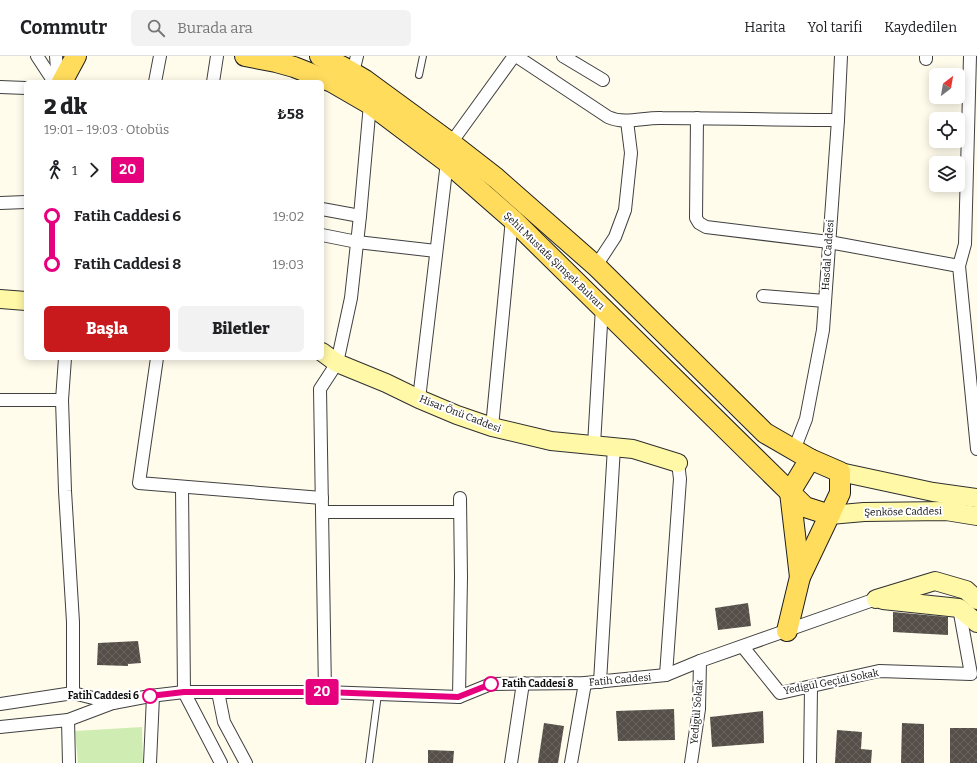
<!DOCTYPE html>
<html lang="tr">
<head>
<meta charset="utf-8">
<style>
	body { margin:0; font-family:Bitter,serif; background:#f2f2f2; color:#202124; height:100vh; display:flex; flex-direction:column; font-size:15px; white-space:nowrap }
	* { box-sizing:border-box; margin:0 }
	p { font-size:13px; color:#757577 }
	.icon { flex:none; width:22px; height:22px; fill:none; stroke:currentColor; stroke-width:2; stroke-linecap:round; stroke-linejoin:round }
	.map { position:relative; flex:1; overflow:hidden }
	.panel { position:absolute; left:24px; top:24px; width:300px; height:280px; display:flex; flex-direction:column; background:#fff; border-radius:6px; box-shadow:0 2px 10px #0003 }
	.panel>* { flex:none }
	.badge { padding:0 8px; border-radius:3px; font-size:14px; line-height:26px }
	.needle { width:26px; rotate:31deg }
	.fabs { position:absolute; left:929px; top:12px; display:grid; gap:8px }
	.fabs a { display:grid; place-items:center; width:36px; height:36px; border-radius:6px; background:#fff; box-shadow:0 2px 10px #0003; font-size:20px }
	.map>.badge { position:absolute; translate:-50% -50%; box-shadow:0 0 0 2px #fff }
	.legs { display:flex; align-items:center; gap:6px; height:44px; padding:0 20px; font-size:13px }
	.legs p { margin-inline-start:auto }
	.head { display:flex; align-items:center; justify-content:space-between; height:68px; padding:0 20px }
	h1 { font-size:22px; font-weight:800; line-height:30px }
	.primary-button { display:flex; gap:8px; margin-top:auto; padding:8px 20px }
	.primary-button a { flex:1; height:46px; border-radius:6px; background:#c81a1d; color:#fff; font-size:16px; font-weight:800; line-height:46px; text-align:center }
	.primary-button a+a { background:#f2f2f2; color:#202124 }
	ul { padding:0 20px; list-style:none }
	li { display:flex; align-items:center; gap:14px; height:48px; font-size:15px }
	li i { display:grid; place-items:center; width:6px; height:100%; margin:0 5px; background:currentColor }
	li i::after { content:''; width:10px; height:10px; margin:-5px; border:3px solid; border-radius:50%; background:#fff }
	li p { margin-inline-start:auto }
	li:first-child i { background:linear-gradient(#0000 50%,currentColor 0) }
	li:last-child i { background:linear-gradient(currentColor 50%,#0000 0) }
	header { display:flex; align-items:center; gap:24px; box-sizing:border-box; height:56px; padding:0 20px; background:#fff; border-bottom:1px solid #e0e0e0 }
	header strong { font-size:19px }
	nav { display:flex; gap:22px; margin-inline-start:auto; font-size:14px }
	.search { width:280px; height:36px; background:#f2f2f2; display:flex; align-items:center; gap:10px; box-sizing:border-box; padding:0 14px; border-radius:6px; color:#757577; font-size:15px }
	.map>svg:first-child { display:block }
</style>
</head>
<body>
<header>
<strong>Commutr</strong>
<div class="search"><svg class="icon" aria-label="search" viewBox="0 0 24 24"><circle cx="10" cy="10" r="6"/><path d="M15 15l6 6"/></svg>Burada ara</div>
<nav><a>Harita</a><a>Yol tarifi</a><a>Kaydedilen</a></nav>
</header>
<div class="map">
<svg width="977" height="707" viewBox="0 0 977 707">
	<defs>
		<pattern id="building-cross-hatch" width="8" height="8" patternUnits="userSpaceOnUse"><rect width="8" height="8" fill="#564e48"/><path d="M0 0l8 8M0 8l8-8" fill="none" stroke="#69635e"/></pattern>
	</defs>
	<rect width="100%" height="100%" fill="#fffcec"/>
	<polygon fill="#cfedb3" points="142,671 143,707 78,707 75,675"/>
	<g fill="url(#building-cross-hatch)">
		<polygon points="748,547 751,570 718,574 715,552"/>
		<polygon points="893,556 948,561 948,579 893,576"/>
		<polygon points="138,585 141,607 128,608 128,610 97,609 98,587"/>
		<polygon points="674,653 675,684 618,685 616,655"/>
		<polygon points="763,655 764,687 712,691 710,661"/>
		<polygon points="544,667 564,670 558,707 538,707"/>
		<polygon points="902,667 924,668 924,707 901,707"/>
		<rect x="950" y="672" width="27" height="35"/>
		<polygon points="837,674 862,676 861,693 872,694 871,707 835,707"/>
		<polygon points="428,694 454,695 453,707 428,707"/>
	</g>
	<g fill="none" stroke-linecap="round" stroke-linejoin="round">
		<g stroke="#404040" stroke-width="8">
			<g id="lane">
				<polyline points="419,19 423,0"/>
				<polyline points="369,707 378,638"/>
			</g>
		</g>
		<g stroke="#404040" stroke-width="14">
			<g id="street">
				<polyline points="37,0 54,26"/>
				<polyline points="56,0 58,26"/>
				<path d="M516 0 608 61C625 69 644 61 662 62 721 62 779 64 838 64"/>
				<polyline points="563,0 603,24"/>
				<polyline points="926,0 926,3"/>
				<polyline points="353,16 357,0"/>
				<polyline points="155,26 160,0"/>
				<polyline points="213,26 217,0"/>
				<polyline points="0,31 26,32"/>
				<polyline points="697,62 696,162 699,167 706,171 829,186 959,210 977,393"/>
				<polyline points="451,87 514,0"/>
				<polyline points="0,147 26,146"/>
				<polyline points="322,153 360,160"/>
				<polyline points="322,179 357,186 436,195"/>
				<polyline points="596,210 615,181 625,154 631,97 627,65"/>
				<polyline points="959,210 965,188 970,0"/>
				<polyline points="763,240 825,245"/>
				<polyline points="65,302 62,344 65,435 73,566 73,637"/>
				<polyline points="157,302 139,427 322,442"/>
				<polyline points="419,343 447,106"/>
				<polyline points="0,344 62,344"/>
				<polyline points="492,371 512,163"/>
				<polyline points="594,389 602,251"/>
				<polyline points="794,394 806,363 823,274 838,64 841,0"/>
				<polyline points="182,431 184,636 221,707"/>
				<polyline points="323,456 460,456"/>
				<polyline points="743,591 780,637 879,615 971,618 959,552"/>
				<polyline points="666,619 680,423 678,407"/>
				<polyline points="600,626 614,391"/>
				<polyline points="218,636 224,666 246,707"/>
				<polyline points="325,636 320,333 337,307 351,242 360,160 370,48 372,44"/>
				<polyline points="459,641 461,521 460,442"/>
				<polyline points="0,648 73,637 113,647"/>
				<polyline points="68,664 69,707"/>
				<polyline points="0,671 68,664 113,647 150,640 184,636 325,636 459,641 491,628 585,627 666,619 700,605 876,543"/>
				<polyline points="150,707 153,640"/>
				<polyline points="511,707 523,627"/>
				<polyline points="571,707 585,627"/>
				<polyline points="691,707 699,653 700,605"/>
				<polyline points="810,707 811,631"/>
			</g>
		</g>
		<g stroke="#2f2f2f" stroke-width="20">
			<g id="secondary">
				<polyline points="0,243 26,245"/>
				<polyline points="322,296 337,307 386,327 419,343 457,359 492,371 551,385 633,393 678,407"/>
				<polyline points="840,416 933,436 977,442"/>
				<polyline points="830,459 864,456 946,455 977,460"/>
				<polyline points="876,543 935,525 966,534 977,544"/>
				<polyline points="883,544 959,552 977,567"/>
			</g>
		</g>
		<g stroke="#1e1e1e" stroke-width="22">
			<g id="primary">
				<polyline points="245,0 276,6 294,11 332,26 370,48 447,106 512,163 805,451 830,459"/>
				<polyline points="320,0 343,11 365,24 451,87 496,122 596,210 765,377 810,403 840,416 840,437 800,521 787,575"/>
				<polyline points="62,26 76,0"/>
				<polyline points="800,521 790,436 810,403"/>
			</g>
		</g>
		<use href="#lane" stroke="#fff" stroke-width="6"/>
		<use href="#street" stroke="#fff" stroke-width="12"/>
		<use href="#secondary" stroke="#fff8a7" stroke-width="18"/>
		<use href="#primary" stroke="#ffdc5c" stroke-width="20"/>
	</g>
	<g fill="none" stroke-linecap="round" stroke-linejoin="round">
		<g stroke="#fff" stroke-width="9">
			<polyline id="line-1" points="150,640 184,636 325,636 458,641 491,628"/>
		</g>
		<use href="#line-1" stroke="#e6007e" stroke-width="6"/>
	</g>
	<g fill="#fff" stroke="#e6007e" stroke-width="2">
		<circle cx="491" cy="628" r="7"/>
		<circle cx="150" cy="640" r="7"/>
	</g>
	<g text-anchor="middle" dominant-baseline="central" stroke-width="4" stroke-linejoin="round" paint-order="stroke">
		<g font-size="10" fill="#0d0d0d" stroke="#fff">
			<text transform="translate(828 199) rotate(-86)">Hasdal Caddesi</text>
			<text transform="translate(554 205) rotate(44)">Şehit Mustafa Şimşek Bulvarı</text>
			<text transform="translate(460 358) rotate(21)">Hisar Önü Caddesi</text>
			<text transform="translate(903 456) rotate(-1)">Şenköse Caddesi</text>
			<text transform="translate(620 624) rotate(-5)">Fatih Caddesi</text>
			<text transform="translate(831 626) rotate(-11)">Yedigül Geçidi Sokak</text>
			<text transform="translate(697 656) rotate(-85)">Yedigül Sokak</text>
		</g>
		<g font-size="10" font-weight="bold" fill="#0d0d0d" stroke="#fff" text-anchor="start">
			<text x="502" y="628">Fatih Caddesi 8</text>
			<text x="139" y="640" text-anchor="end">Fatih Caddesi 6</text>
		</g>
	</g>
</svg>
<div class="fabs">
<a><svg class="needle" viewBox="-14 -14 28 28"><path d="M0-13l5 13h-10z" fill="#e53935"/><path d="M0 13l5-13h-10z" fill="#757577"/></svg></a>
<a><svg class="icon" aria-label="locate" viewBox="0 0 24 24"><circle cx="12" cy="12" r="6"/><path d="M12 2v4M12 18v4M2 12h4M18 12h4"/></svg></a>
<a><svg class="icon" aria-label="layers" viewBox="0 0 24 24"><path d="M12 4l9 5-9 5-9-5zM3 14l9 5 9-5"/></svg></a>
</div>
<b class="badge" style="left:322px;top:636px;background:#e6007e;color:#fff">20</b>
<section class="panel">
<div class="head"><div><h1>2 dk</h1><p>19:01 – 19:03 · Otobüs</p></div><b>₺58</b></div>
<div class="legs"><svg class="icon" aria-label="walk" viewBox="0 0 24 24"><circle cx="13" cy="4" r="2"/><path d="M13 8l-2 6 4 7M11 14l-3 7M7 12l3-4h3l4 4"/></svg>1<svg class="icon" aria-label="forward" viewBox="0 0 24 24"><path d="M9 5l7 7-7 7"/></svg><b class="badge" style="background:#e6007e;color:#fff">20</b></div>
<ul>
<li><i style="color:#e6007e"></i><b>Fatih Caddesi 6</b><p>19:02</p></li>
<li><i style="color:#e6007e"></i><b>Fatih Caddesi 8</b><p>19:03</p></li>
</ul>
<div class="primary-button"><a>Başla</a><a>Biletler</a></div>
</section>
</div>
</body>
</html>
